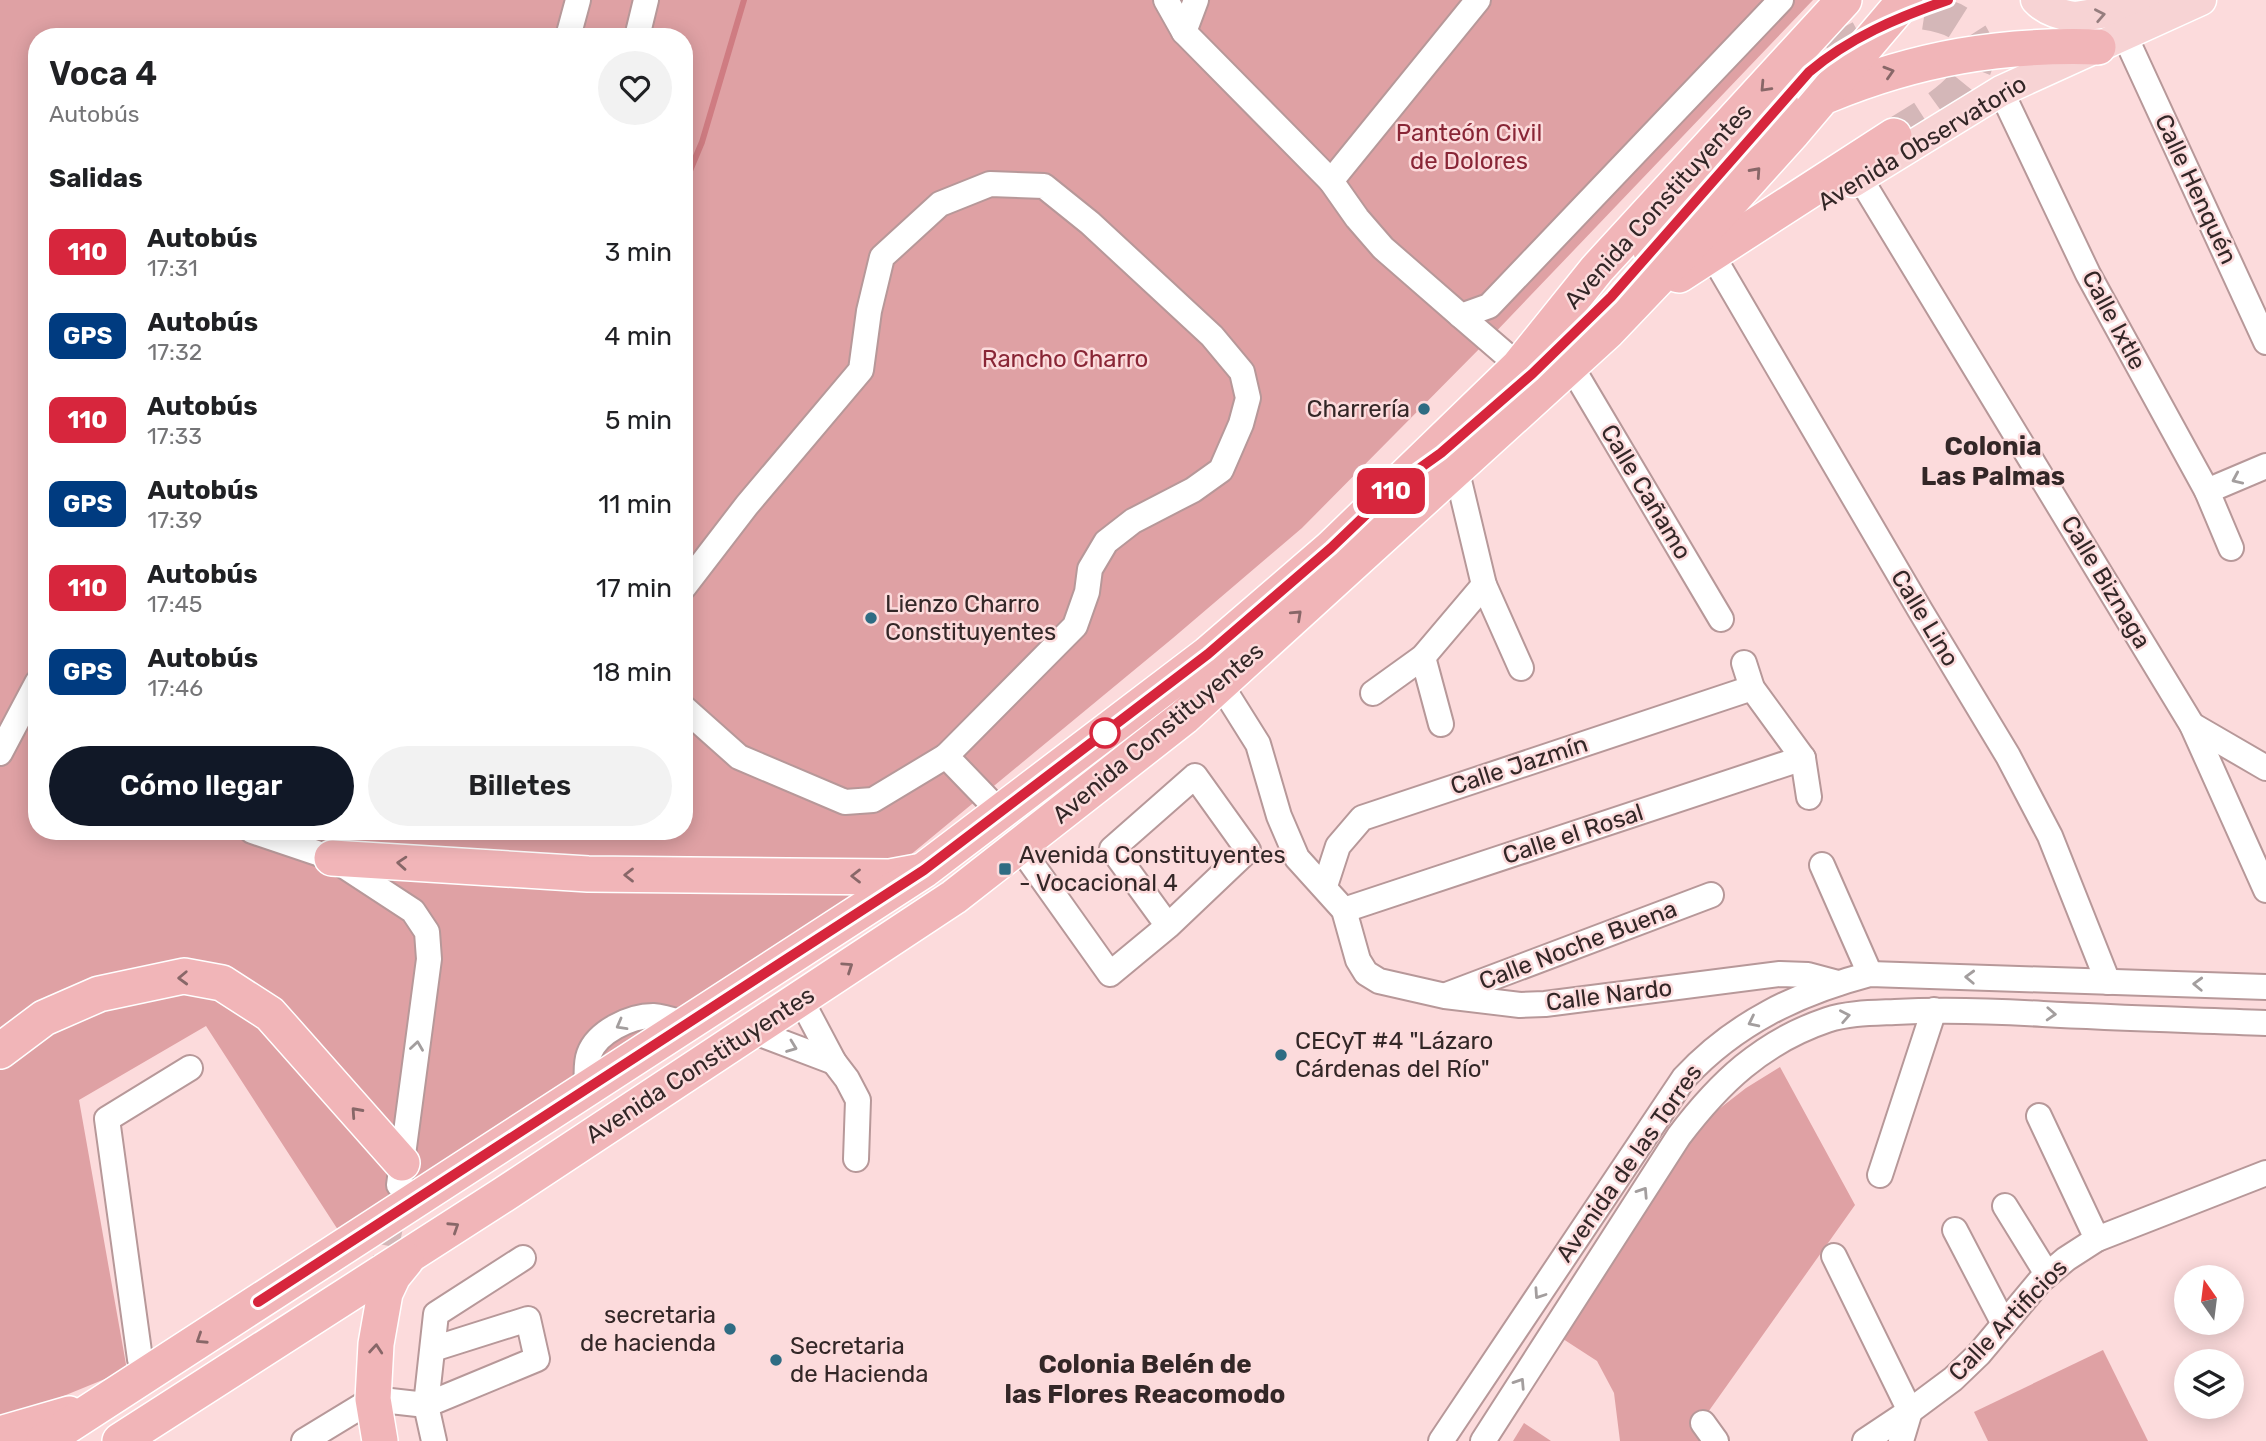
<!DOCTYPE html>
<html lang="es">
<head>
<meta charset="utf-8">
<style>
	body { margin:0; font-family:Rubik,sans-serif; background:#f2f2f2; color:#202124; height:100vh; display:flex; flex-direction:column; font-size:26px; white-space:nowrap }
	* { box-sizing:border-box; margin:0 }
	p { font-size:23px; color:#757577 }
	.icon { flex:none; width:38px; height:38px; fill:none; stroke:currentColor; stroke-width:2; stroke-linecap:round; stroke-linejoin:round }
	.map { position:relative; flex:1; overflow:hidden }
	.drawer { position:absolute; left:28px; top:28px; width:665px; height:812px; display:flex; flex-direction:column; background:#fff; border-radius:28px; box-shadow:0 4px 18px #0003 }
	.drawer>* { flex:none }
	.badge { padding:0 14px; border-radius:10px; font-size:24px; line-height:46px }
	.needle { width:46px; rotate:346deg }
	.controls { position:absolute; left:2174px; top:1265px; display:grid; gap:14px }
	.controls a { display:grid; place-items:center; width:70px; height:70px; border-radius:50%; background:#fff; box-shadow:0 4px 18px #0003; font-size:35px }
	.map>.badge { position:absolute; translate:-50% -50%; box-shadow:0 0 0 4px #fff }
	h2 { padding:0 21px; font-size:26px; line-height:63px }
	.round { display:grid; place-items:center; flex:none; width:74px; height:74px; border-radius:37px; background:#f2f2f2 }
	.overview { display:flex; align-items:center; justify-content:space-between; height:119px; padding:0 21px }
	h1 { font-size:33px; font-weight:600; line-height:52px }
	.action { display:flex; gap:14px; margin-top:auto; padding:14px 21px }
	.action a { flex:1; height:80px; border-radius:42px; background:#111827; color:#fff; font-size:28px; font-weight:600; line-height:80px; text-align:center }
	.action a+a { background:#f2f2f2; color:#202124 }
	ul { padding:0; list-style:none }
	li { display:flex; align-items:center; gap:21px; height:84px; padding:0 21px }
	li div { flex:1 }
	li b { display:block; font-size:26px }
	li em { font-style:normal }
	li .badge { min-width:77px; font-weight:700; text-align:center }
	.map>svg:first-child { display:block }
</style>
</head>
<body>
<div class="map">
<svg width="2266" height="1441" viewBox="0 0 2266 1441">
	<rect width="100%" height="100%" fill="#fcdbdc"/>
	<g fill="#dfa1a4" fill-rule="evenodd">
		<path d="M0 0H1813L1488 340 1302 528 1173 638 897 866 340 1233 206 1026 79 1100 127 1370 0 1422ZM37 37H684V831H37Z"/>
		<polygon points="1780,1067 1855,1205 1701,1422 1714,1441 1620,1441 1614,1393 1597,1361 1560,1337 1678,1155 1710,1116 1746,1088"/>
		<polygon points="2103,1350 2148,1441 1988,1441 1974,1412"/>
		<polygon points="1524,1423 1551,1441 1513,1441"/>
	</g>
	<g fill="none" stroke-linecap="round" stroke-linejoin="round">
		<polyline stroke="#cf7c82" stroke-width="6" points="684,185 702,142 744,0"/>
		<polyline stroke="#d4b7b8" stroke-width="24" stroke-dasharray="24 12" stroke-linecap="butt" points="380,1281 395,1207"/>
		<g stroke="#d4b7b8" stroke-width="35" stroke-dasharray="35 18" stroke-linecap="butt">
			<polyline points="1830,54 1883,26"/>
			<path d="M1894 136C1924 116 1993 83 1973 39 1962 17 1938 14 1917 11"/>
		</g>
		<g stroke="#b79899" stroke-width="28">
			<g id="minor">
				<polyline points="1166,0 1184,32 1331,181 1357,218 1383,248 1461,316 1489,306 1781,0"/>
				<polyline points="1184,32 1196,0"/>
				<polyline points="2125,36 2266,342"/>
				<polyline points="568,37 578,0"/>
				<polyline points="637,37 646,0"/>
				<polyline points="2001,91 2088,274 2207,491 2231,548"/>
				<polyline points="1860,178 2192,725 2266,890"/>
				<polyline points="1331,181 1478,0"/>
				<polyline points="1718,265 1920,610 2008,756 2050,836 2108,982"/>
				<polyline points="1461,316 1519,366"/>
				<polyline points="1571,366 1721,619"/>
				<polyline points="1456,468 1484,585 1521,668"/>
				<polyline points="2207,491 2266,466"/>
				<polyline points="684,587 747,505 861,370 869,311 882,257 940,204 990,184 1044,186 1090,223 1212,336 1242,372 1248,398 1241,424 1221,470 1193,490 1133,521 1106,542 1090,569 1087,592 1075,626 946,756 1001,813"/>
				<polyline points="1423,657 1441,724"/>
				<polyline points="1744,663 1752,688 1803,758 1809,797"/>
				<polyline points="1221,685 1258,744 1279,816 1297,858 1344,910 1358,960 1366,973 1379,981 1445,996 1520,1005 1545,1004 1780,974 1808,975 1838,983"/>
				<polyline points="1373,693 1423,657 1484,585"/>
				<polyline points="684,708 739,757 845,802 873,800 946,756"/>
				<polyline points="2192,725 2266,768"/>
				<polyline points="0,753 37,683"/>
				<polyline points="252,831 332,858 413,911 427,932 429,959 399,1185"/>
				<polyline points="1019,846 1110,974 1168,926 1248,850 1195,776 1112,849 1168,926"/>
				<polyline points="1822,865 1870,974"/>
				<polyline points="1325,886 1338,846 1362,818 1752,688"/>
				<polyline points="1344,910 1803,758"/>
				<polyline points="1449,994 1711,895"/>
				<polyline points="804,997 808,1013 834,1062 847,1079 858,1100 856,1159"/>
				<polyline points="752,1031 834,1062"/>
				<path d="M587 1088C587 1077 585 1065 589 1054 597 1032 630 1016 653 1016 664 1017 676 1021 686 1024"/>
				<polyline points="2039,1116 2097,1239"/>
				<polyline points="1880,1175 1934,1010"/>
				<polyline points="2005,1206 2047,1274"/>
				<polyline points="1955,1230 2004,1324"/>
				<polyline points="1834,1256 1910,1411 1901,1441"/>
				<polyline points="433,1349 528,1319 537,1359 426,1405 434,1441"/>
				<polyline points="145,1375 140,1359 107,1119 190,1068"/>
				<polyline points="1703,1423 1716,1441"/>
				<polyline points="304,1441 373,1399 426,1405 436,1314 523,1258"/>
				<path d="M1441 1441 1684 1078C1735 1023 1798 993 1870 974L2266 987"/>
				<path d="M1483 1441 1679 1136C1719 1083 1762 1042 1827 1020 1848 1013 1872 1013 1895 1012 1945 1009 1994 1011 2043 1014 2118 1018 2192 1020 2266 1023"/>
				<polyline points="1865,1441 1910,1411 1953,1379 1979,1354 2040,1281 2066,1259 2097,1239 2266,1173"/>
			</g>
		</g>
		<g stroke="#fff" stroke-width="33">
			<g id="major">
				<path d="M2036 0C2046 11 2061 15 2075 17L2174 2"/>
				<polyline points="1853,182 2001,91 2201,0"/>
			</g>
		</g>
		<g stroke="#fff" stroke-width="38">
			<g id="highway">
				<path d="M1828 95C1918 58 2001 44 2098 47"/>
				<polyline points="1651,251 1781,104"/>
				<polyline points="1679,275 1894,136"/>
				<polyline points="332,858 588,874 890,877 917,872"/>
				<polyline points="0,1051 44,1018 99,994 184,976 222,983 270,1014 402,1163"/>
				<polyline points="0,1434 69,1414"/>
				<polyline points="44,1441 924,870 1208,654 1331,548 1519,366 1597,269 1844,0"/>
				<polyline points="120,1441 503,1195 954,897 1184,717 1608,331 1711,223 1793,132 1905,0"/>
				<polyline points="380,1441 373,1399 376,1344 385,1293 393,1276 406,1260"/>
			</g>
		</g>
		<use href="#minor" stroke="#fff" stroke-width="24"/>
		<use href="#major" stroke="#f7d3d4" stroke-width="30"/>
		<use href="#highway" stroke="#f1b5b8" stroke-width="35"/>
	</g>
	<defs><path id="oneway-chevron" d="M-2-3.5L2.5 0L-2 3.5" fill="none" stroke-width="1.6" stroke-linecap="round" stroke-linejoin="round" transform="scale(1.75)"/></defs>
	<use stroke="#957d7e" href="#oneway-chevron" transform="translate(2100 15) rotate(-11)"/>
	<g stroke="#886768">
		<use href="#oneway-chevron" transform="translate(1889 72) rotate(-17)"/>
		<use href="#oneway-chevron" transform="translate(1765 87) rotate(133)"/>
		<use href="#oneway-chevron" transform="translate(1756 172) rotate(-48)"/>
		<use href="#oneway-chevron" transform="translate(1297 615) rotate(-43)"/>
		<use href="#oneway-chevron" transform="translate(402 863) rotate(-176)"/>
		<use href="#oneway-chevron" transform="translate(629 875) rotate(-180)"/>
		<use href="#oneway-chevron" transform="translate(856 876) rotate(-180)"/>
		<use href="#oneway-chevron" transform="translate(848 967) rotate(-34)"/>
		<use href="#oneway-chevron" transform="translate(183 978) rotate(178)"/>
		<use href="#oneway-chevron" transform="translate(356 1112) rotate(-132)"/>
		<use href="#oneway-chevron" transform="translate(454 1227) rotate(-33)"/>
		<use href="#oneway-chevron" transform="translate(201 1339) rotate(147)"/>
		<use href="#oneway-chevron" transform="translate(376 1349) rotate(-85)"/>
	</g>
	<g stroke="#a39e9e">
		<use href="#oneway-chevron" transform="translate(2237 479) rotate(156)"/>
		<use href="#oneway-chevron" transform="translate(1970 977) rotate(-178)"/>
		<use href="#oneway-chevron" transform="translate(2198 984) rotate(-178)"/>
		<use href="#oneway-chevron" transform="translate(2051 1014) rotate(3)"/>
		<use href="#oneway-chevron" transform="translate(1845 1016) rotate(-11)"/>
		<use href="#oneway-chevron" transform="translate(1753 1022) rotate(154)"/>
		<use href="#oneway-chevron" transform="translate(621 1025) rotate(151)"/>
		<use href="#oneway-chevron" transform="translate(417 1046) rotate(-82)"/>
		<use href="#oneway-chevron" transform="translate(792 1047) rotate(21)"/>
		<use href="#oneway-chevron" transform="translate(1643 1192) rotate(-57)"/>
		<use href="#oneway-chevron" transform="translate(1539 1294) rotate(124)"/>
		<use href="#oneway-chevron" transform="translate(1520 1383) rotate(-57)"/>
	</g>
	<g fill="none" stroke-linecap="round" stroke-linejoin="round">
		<g stroke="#fff" stroke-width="16">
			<path id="line" d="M258 1302 924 870 1208 654 1331 548 1399 483 1441 453 1532 374 1611 297 1809 72C1849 38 1898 17 1948 0"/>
		</g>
		<use href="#line" stroke="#d7263d" stroke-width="10"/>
	</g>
	<g fill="#2f6c83" stroke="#fcdbdc" stroke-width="2.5">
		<circle cx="1424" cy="409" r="7"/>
		<circle cx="871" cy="618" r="7"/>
		<rect x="998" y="862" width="14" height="14" rx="3.5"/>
		<circle cx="1281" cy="1055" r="7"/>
		<circle cx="730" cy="1329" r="7"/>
		<circle cx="776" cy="1360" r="7"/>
	</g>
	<circle fill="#fff" stroke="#d7263d" stroke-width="3.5" cx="1105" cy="733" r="14"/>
	<g text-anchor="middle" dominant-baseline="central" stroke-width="5" stroke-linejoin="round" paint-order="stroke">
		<g font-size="24" fill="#892636" stroke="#fcdbdc">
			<text x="1469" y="133">Panteón Civil<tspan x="1469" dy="28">de Dolores</tspan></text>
			<text x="1065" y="359">Rancho Charro</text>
		</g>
		<g font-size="24" fill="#332727" stroke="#fcdbdc">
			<text transform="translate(1922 143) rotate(-31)">Avenida Observatorio</text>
			<text transform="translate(2196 189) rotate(65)">Calle Henquén</text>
			<text transform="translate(1658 206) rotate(-48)">Avenida Constituyentes</text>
			<text transform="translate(2114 320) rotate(62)">Calle Ixtle</text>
			<text transform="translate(1646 492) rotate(59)">Calle Cañamo</text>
			<text transform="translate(2106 582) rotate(59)">Calle Biznaga</text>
			<text transform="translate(1925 618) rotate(59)">Calle Lino</text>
			<text transform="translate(1158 733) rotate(-40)">Avenida Constituyentes</text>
			<text transform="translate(1519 765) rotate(-18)">Calle Jazmín</text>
			<text transform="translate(1573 834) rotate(-18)">Calle el Rosal</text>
			<text transform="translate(1578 945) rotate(-21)">Calle Noche Buena</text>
			<text transform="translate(1609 995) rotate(-7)">Calle Nardo</text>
			<text transform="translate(700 1065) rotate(-33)">Avenida Constituyentes</text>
			<text transform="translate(1629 1163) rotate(-55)">Avenida de las Torres</text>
			<text transform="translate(2008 1320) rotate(-46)">Calle Artificios</text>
		</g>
		<g font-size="24" fill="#332727" stroke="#fcdbdc" text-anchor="start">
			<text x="1410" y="409" text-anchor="end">Charrería</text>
			<text x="885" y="604">Lienzo Charro<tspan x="885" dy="28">Constituyentes</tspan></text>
			<text x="1019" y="855">Avenida Constituyentes<tspan x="1019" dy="28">- Vocacional 4</tspan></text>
			<text x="1295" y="1041">CECyT #4 "Lázaro<tspan x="1295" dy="28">Cárdenas del Río"</tspan></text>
			<text x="716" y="1315" text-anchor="end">secretaria<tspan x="716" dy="28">de hacienda</tspan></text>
			<text x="790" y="1346">Secretaria<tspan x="790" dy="28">de Hacienda</tspan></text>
		</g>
		<g font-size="26" font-weight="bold" fill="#332727" stroke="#fcdbdc">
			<text x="1993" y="446">Colonia<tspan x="1993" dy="30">Las Palmas</tspan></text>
			<text x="1145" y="1364">Colonia Belén de<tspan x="1145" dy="30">las Flores Reacomodo</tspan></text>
		</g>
	</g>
</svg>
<div class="controls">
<a><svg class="needle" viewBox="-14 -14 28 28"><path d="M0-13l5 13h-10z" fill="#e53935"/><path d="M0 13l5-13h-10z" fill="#757577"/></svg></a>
<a><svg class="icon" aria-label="layers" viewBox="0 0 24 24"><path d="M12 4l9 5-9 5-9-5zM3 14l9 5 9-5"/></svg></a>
</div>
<b class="badge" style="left:1391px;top:491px;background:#d7263d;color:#fff">110</b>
<section class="drawer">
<div class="overview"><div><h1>Voca 4</h1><p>Autobús</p></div><a class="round"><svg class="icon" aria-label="heart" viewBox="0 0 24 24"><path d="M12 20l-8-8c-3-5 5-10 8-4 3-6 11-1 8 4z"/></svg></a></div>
<h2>Salidas</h2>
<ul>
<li><span class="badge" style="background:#d7263d;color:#fff">110</span><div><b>Autobús</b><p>17:31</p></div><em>3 min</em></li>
<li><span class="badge" style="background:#003b80;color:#fff">GPS</span><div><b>Autobús</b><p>17:32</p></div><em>4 min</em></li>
<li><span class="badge" style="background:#d7263d;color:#fff">110</span><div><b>Autobús</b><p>17:33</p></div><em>5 min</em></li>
<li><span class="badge" style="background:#003b80;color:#fff">GPS</span><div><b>Autobús</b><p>17:39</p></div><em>11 min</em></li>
<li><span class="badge" style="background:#d7263d;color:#fff">110</span><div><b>Autobús</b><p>17:45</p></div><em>17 min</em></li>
<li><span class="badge" style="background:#003b80;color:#fff">GPS</span><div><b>Autobús</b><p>17:46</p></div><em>18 min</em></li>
</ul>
<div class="action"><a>Cómo llegar</a><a>Billetes</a></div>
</section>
</div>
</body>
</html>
